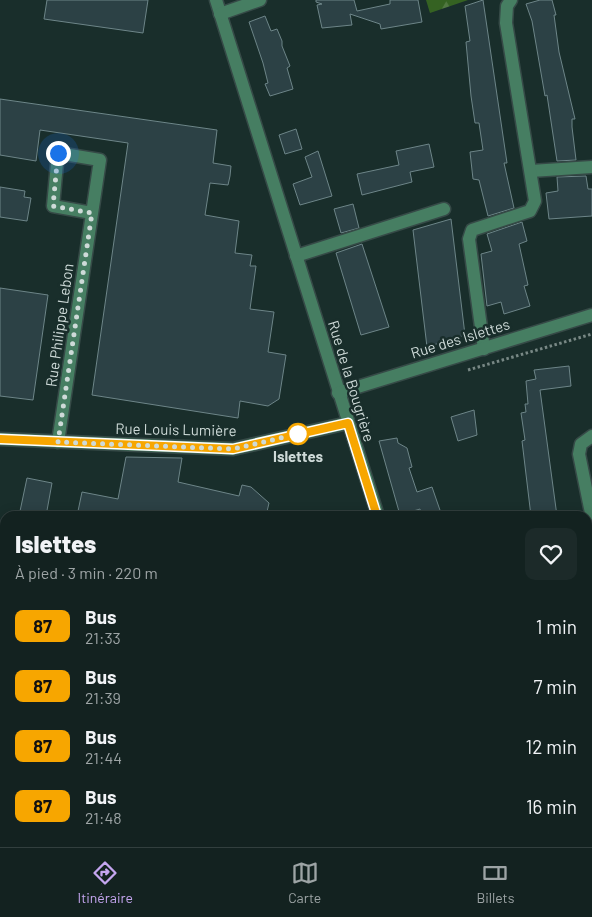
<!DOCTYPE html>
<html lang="fr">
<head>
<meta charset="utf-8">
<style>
	body { margin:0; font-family:Barlow,sans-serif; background:#1c2a29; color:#f1f3f6; height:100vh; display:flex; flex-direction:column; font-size:19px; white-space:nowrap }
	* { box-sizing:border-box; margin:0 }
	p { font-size:16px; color:#9da4a5 }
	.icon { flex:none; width:28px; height:28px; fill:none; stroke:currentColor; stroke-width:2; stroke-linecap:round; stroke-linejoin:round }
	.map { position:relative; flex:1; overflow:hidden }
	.drawer { position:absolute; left:0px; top:511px; width:592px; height:336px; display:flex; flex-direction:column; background:#132220; border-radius:15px 15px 0 0; box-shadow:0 2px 12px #0003,0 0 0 1px #323f3e }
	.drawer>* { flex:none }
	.badge { padding:0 10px; border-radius:8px; font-size:18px; line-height:32px }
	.you { position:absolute; width:25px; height:25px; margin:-12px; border:4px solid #fff; border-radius:50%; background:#1a73e8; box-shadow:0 0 0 8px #1a73e833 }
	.map>.badge { position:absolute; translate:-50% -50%; box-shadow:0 0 0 2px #fff }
	.round { display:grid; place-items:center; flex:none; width:52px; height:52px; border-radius:10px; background:#1c2a29 }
	.summary { display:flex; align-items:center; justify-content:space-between; height:85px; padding:0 15px }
	h1 { font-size:24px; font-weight:800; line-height:38px }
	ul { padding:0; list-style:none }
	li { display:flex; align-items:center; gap:15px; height:60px; padding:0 15px }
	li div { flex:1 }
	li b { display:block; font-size:19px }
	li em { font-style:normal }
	li .badge { min-width:55px; font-weight:700; text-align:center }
	.tabs { display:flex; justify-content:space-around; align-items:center; height:70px; border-top:1px solid #323f3e; background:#132220; font-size:14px; color:#9da4a5 }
	.tabs a { display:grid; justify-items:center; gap:2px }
	.tabs .on { color:#c5a6f0 }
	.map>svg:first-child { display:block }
</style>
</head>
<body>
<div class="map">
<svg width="592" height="847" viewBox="0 0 592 847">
	<defs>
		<pattern id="forest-firs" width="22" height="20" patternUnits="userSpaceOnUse" patternTransform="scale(1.25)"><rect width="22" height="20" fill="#356222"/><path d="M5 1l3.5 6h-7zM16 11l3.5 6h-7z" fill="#517841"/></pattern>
	</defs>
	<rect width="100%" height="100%" fill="#192e2b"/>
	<polygon fill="url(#forest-firs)" points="426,0 468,0 430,13"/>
	<g fill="#2c4145" stroke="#6d8588">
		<polygon points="47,0 148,0 143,33 44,19"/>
		<polygon points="316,0 354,0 357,11 390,4 390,0 418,0 422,22 381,29 380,24 350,14 352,25 322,28 317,5 322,4 316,2"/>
		<polygon points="483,0 507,163 504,163 514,208 488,216 479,180 473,179 470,152 483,150 479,123 475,123 471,96 466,42 470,41 465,6"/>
		<polygon points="540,0 552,0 556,15 554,15 559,52 575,119 572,119 572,127 576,160 557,161 547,95 545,96 532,21 526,4"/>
		<polygon points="265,16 271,31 277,29 282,41 282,46 290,66 287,68 293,89 270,96 265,84 268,83 263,63 249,22"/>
		<polygon points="0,99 217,130 213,163 231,166 230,176 228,185 210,183 205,215 239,221 235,253 252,255 250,266 256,266 250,309 274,312 268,352 286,355 279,399 268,406 240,401 238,418 92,395 128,143 40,130 36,161 0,155"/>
		<polygon points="296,129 302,149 285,154 279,135"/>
		<polygon points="429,144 434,167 410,172 412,182 362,195 357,174 399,165 396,151"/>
		<polygon points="318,151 332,196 300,205 293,184 312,177 305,157"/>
		<polygon points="586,176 588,189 592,189 592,216 549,219 546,193 558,191 557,177"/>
		<polygon points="0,187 25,191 24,197 31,198 27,221 0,217"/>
		<polygon points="353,204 359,228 341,233 334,209"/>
		<polygon points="451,219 465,335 427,347 413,230"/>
		<polygon points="522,222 527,241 519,244 528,285 524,286 530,306 504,314 501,302 487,306 481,254 492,251 487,234"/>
		<polygon points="362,244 389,327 361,335 336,253"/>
		<polygon points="0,288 48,295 33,400 0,396"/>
		<polygon points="569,366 571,386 540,390 557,516 531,516 522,441 525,440 521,413 526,412 525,404 528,404 526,381 536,379 534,370"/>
		<polygon points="474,410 477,435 458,441 451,417"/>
		<polygon points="397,438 398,443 407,448 412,467 409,468 417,492 432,487 442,516 422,516 420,509 400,515 379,441"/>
		<polygon points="126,457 182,458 178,482 239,496 242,485 251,487 269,503 266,516 77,516 82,492 118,499"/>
		<polygon points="27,478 52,483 46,516 19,516"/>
	</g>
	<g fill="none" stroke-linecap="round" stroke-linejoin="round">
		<g stroke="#364a47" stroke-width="15">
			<g id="minor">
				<polyline points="216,0 378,516"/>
				<polyline points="220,14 260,0"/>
				<polyline points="531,171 592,167"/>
				<polyline points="296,256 444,209"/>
				<polyline points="484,349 469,239 472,230 530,211 535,201 506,23 507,6 511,0"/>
				<polyline points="338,393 592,315"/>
				<polyline points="592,436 581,444 579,454 592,518"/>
				<polyline points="0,439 233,449 348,423"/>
				<polyline points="58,442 100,160 58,153 53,206 92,213"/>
				<polyline points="477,842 478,847"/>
				<polyline points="148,847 149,842"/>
			</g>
		</g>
		<polyline stroke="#788885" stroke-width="3" stroke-dasharray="2.5 2.5" stroke-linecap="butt" points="468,370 592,334"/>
		<use href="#minor" stroke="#467e62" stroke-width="12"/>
	</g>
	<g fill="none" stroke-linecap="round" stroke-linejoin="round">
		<g stroke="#fff" stroke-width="11">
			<polyline id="line" points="0,439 233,449 348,423 377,516"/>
		</g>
		<use href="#line" stroke="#f7a600" stroke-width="8"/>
		<polyline stroke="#cedad8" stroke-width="5" stroke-dasharray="0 9" points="58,153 53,206 92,213 58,442 233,449 298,434"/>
	</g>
	<circle fill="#fff" stroke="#f7a600" stroke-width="2.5" cx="298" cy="434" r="10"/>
	<g text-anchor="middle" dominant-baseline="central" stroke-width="5" stroke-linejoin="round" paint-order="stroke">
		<g font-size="15" fill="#cedad8" stroke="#192e2b">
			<text transform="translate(59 325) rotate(-82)">Rue Philippe Lebon</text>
			<text transform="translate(460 338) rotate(-17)">Rue des Islettes</text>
			<text transform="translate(352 381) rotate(73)">Rue de la Bougrière</text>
			<text transform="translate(176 429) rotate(1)">Rue Louis Lumière</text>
		</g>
		<g font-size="15" font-weight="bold" fill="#cedad8" stroke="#192e2b">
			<text x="298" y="456">Islettes</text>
		</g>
	</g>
</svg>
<div class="you" style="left:58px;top:153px"></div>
<section class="drawer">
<div class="summary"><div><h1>Islettes</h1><p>À pied · 3 min · 220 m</p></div><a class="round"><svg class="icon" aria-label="heart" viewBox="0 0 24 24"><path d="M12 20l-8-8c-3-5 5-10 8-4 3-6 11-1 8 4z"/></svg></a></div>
<ul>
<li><span class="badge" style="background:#f7a600;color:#111">87</span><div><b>Bus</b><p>21:33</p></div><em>1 min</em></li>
<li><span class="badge" style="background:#f7a600;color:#111">87</span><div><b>Bus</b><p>21:39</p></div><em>7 min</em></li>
<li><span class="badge" style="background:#f7a600;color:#111">87</span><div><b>Bus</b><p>21:44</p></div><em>12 min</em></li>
<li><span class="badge" style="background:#f7a600;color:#111">87</span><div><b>Bus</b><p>21:48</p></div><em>16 min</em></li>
</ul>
</section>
</div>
<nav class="tabs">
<a class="on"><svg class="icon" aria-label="directions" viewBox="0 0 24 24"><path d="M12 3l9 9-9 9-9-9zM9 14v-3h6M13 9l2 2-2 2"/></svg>Itinéraire</a>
<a><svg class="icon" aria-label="map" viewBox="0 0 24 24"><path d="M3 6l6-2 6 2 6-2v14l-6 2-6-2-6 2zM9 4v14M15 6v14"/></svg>Carte</a>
<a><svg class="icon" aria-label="tickets" viewBox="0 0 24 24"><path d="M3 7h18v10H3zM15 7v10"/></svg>Billets</a>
</nav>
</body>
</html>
